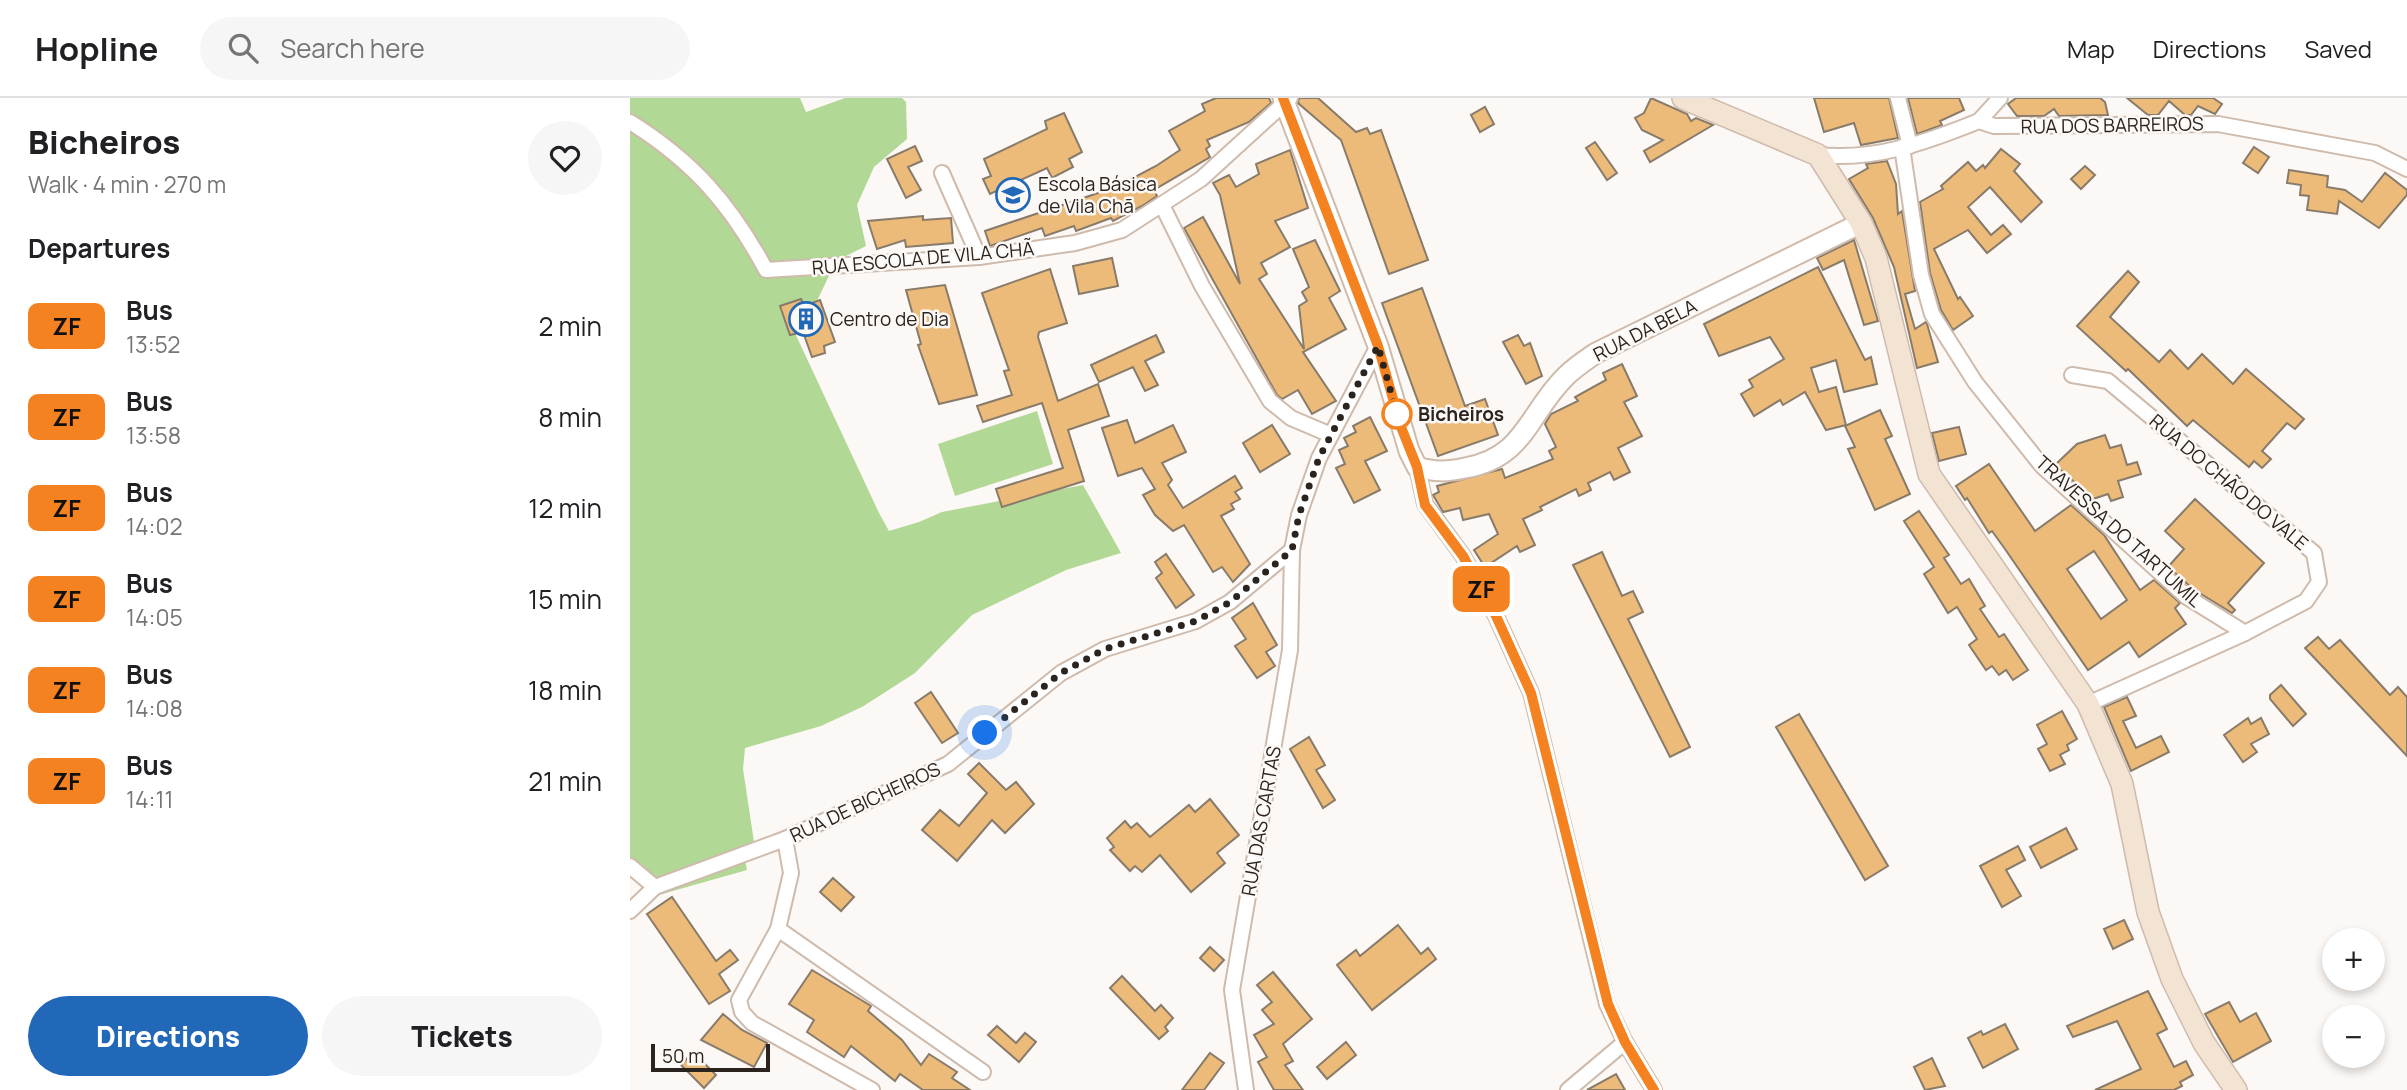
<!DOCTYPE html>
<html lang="en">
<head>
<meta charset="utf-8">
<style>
	body { margin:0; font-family:Manrope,sans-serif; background:#f6f6f6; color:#202124; height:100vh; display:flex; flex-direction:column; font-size:26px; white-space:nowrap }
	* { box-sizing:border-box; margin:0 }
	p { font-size:23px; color:#757577 }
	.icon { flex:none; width:38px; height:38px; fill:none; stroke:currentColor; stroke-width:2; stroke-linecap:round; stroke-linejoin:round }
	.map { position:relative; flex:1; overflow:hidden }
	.side { display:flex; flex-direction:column; background:#fff; width:630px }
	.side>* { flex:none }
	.badge { padding:0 14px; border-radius:10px; font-size:24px; line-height:46px }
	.fabs { position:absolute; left:1692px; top:830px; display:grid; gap:14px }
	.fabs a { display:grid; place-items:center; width:63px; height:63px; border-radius:50%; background:#fff; box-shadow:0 4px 10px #0003; font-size:35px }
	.scale { position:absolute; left:21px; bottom:18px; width:119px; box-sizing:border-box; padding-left:7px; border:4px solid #2a231e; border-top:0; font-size:19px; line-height:24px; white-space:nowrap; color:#2a231e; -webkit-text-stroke:5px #fcf8f5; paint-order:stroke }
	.you { position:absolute; width:35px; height:35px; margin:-18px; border:5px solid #fff; border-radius:50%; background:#1a73e8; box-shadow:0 0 0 10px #1a73e833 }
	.map>.badge { position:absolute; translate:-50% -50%; box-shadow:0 0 0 4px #fff }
	h2 { padding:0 28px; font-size:26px; line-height:63px }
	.round { display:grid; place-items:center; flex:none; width:74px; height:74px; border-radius:37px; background:#f6f6f6 }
	.head { display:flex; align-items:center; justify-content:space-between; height:119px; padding:0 28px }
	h1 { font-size:33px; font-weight:800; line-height:52px }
	.action { display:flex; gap:14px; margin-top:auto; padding:14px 28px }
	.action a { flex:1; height:80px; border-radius:42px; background:#2168b9; color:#fff; font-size:28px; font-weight:800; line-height:80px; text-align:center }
	.action a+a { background:#f6f6f6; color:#202124 }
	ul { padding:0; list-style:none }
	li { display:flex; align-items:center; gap:21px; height:91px; padding:0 28px }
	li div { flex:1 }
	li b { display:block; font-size:26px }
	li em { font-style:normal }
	li .badge { min-width:77px; font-weight:700; text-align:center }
	header { display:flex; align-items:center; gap:42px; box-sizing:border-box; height:98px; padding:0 35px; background:#fff; border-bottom:2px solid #e0e0e0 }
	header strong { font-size:33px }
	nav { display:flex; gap:38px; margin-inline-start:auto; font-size:24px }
	.search { width:490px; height:63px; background:#f6f6f6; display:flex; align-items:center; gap:18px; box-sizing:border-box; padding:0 24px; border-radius:38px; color:#757577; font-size:26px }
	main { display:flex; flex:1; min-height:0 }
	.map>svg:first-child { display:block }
</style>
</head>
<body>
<header>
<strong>Hopline</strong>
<div class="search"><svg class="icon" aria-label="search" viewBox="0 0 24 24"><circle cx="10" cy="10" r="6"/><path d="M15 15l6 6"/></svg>Search here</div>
<nav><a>Map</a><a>Directions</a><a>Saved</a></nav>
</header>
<main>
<section class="side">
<div class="head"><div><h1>Bicheiros</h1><p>Walk · 4 min · 270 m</p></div><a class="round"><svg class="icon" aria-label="heart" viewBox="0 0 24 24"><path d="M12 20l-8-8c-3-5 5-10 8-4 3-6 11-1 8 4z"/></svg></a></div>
<h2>Departures</h2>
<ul>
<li><span class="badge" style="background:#f58220;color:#111">ZF</span><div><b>Bus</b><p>13:52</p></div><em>2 min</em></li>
<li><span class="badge" style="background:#f58220;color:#111">ZF</span><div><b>Bus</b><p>13:58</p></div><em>8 min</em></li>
<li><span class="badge" style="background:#f58220;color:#111">ZF</span><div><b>Bus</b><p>14:02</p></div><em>12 min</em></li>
<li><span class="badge" style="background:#f58220;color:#111">ZF</span><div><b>Bus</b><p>14:05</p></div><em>15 min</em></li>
<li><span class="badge" style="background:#f58220;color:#111">ZF</span><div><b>Bus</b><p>14:08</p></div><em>18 min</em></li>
<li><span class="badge" style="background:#f58220;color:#111">ZF</span><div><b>Bus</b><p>14:11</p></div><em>21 min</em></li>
</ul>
<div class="action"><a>Directions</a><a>Tickets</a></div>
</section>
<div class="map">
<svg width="1777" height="992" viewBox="0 0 1777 992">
	<rect width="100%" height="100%" fill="#fcf8f5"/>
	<g fill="#b2d895">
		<polygon points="0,0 170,0 176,14 215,0 272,0 276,4 277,41 244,69 227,107 236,148 206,163 186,205 157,218 249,415 259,433 289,424 312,414 453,387 491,455 436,472 342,517 285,575 232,609 191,628 115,650 113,671 124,744 112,748 117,772 18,800 0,769"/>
		<polygon points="407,313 423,366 325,398 308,346"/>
	</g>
	<g fill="#ecbb7a" stroke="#897b6a" stroke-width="2" fill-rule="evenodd">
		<polygon points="586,0 639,0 641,5 619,24 577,42 580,48 576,51 580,59 524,92 527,98 512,108 483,123 481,120 446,133 444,128 415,138 412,130 360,148 355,133 468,95 488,83 490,87 526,68 550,52 539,33 575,13 572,6"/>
		<polygon points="669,0 688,0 726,34 737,30 740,36 751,32 798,162 759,176 711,42 668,5"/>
		<polygon points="1021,0 1057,16 1061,23 1066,20 1083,27 1020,64 1014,53 1033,42 1012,32 1005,20 1014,15"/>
		<polygon points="1184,0 1259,0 1268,40 1231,47 1224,25 1194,34"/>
		<polygon points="1278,0 1329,0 1334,12 1310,23 1312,27 1287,36"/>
		<polygon points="1386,0 1470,0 1475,4 1478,17 1429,18 1424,11 1414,18 1387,18 1378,6"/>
		<polygon points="1497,0 1583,0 1592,6 1585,16 1568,8 1561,17 1555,17 1539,3 1528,17 1518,17"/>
		<polygon points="855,9 864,26 850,34 841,17"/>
		<polygon points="434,15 452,54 439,61 443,69 422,80 417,70 360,96 353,81 361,78 354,61 417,31 415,23"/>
		<polygon points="965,44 987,75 977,82 956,50"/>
		<polygon points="285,48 292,63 278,69 291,92 276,100 257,61"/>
		<polygon points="1624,49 1639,59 1628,75 1613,65"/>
		<polygon points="1371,51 1390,66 1384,73 1412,104 1391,124 1360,89 1338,109 1361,137 1373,127 1381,136 1357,155 1338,132 1304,151 1328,201 1330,199 1343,218 1323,232 1311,212 1300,175 1290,104 1313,91 1311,88 1338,64 1346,73 1353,67 1355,70"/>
		<polygon points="660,52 678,110 645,123 660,149 631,165 637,176 629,181 674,251 669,208 677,203 672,194 679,189 663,151 685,142 710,193 699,200 716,231 673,254 706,303 682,316 668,292 652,301 647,297 554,130 573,119 610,186 590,97 583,85 599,77 606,89 629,76 626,66"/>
		<polygon points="1257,63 1266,86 1268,116 1272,113 1285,193 1275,196 1285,231 1296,224 1297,226 1308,264 1287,270 1264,169 1243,120 1219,81 1238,70 1236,66"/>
		<polygon points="1455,68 1465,77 1451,91 1441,81"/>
		<polygon points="1659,72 1698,78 1697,89 1715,92 1732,104 1755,75 1777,92 1777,97 1749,130 1709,103 1707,116 1677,112 1679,98 1670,97 1671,87 1657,85"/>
		<polygon points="293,118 293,122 321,120 323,145 276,149 275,142 247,151 238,123"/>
		<polygon points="1224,142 1248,223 1234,227 1214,162 1193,172 1187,160"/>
		<polygon points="482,160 488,188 449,196 443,168"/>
		<polygon points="1188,169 1235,262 1241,259 1247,286 1214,294 1206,262 1181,270 1189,294 1206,289 1216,327 1196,332 1175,294 1153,307 1150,302 1124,318 1111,296 1123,289 1119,282 1154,261 1140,239 1089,258 1074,226"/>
		<polygon points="420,171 437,225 409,234 408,239 428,303 468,286 479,318 438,332 454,383 372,409 366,391 433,370 412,305 353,324 347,308 382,297 374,273 379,272 352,195"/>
		<polygon points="1498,173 1509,184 1480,219 1529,264 1540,252 1558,271 1572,256 1603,286 1616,271 1674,321 1665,331 1657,325 1632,353 1641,361 1632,370 1624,363 1619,369 1563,322 1557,328 1498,271 1496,273 1447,228"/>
		<polygon points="315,187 347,297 309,306 288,247 291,246 276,192"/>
		<polygon points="792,190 835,308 855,301 868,337 808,358 752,205"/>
		<polygon points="171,201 174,208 190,202 205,244 194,248 195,255 182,259 173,234 160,237 150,208"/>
		<polygon points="526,237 534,254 515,263 528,287 515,293 503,269 469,284 461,267"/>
		<polygon points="888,237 894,248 900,245 912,278 896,286 873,244"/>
		<polygon points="992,266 1007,298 994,304 1012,338 988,350 1000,374 984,382 980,374 958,385 961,392 949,398 946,391 910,409 912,412 893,421 905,447 890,454 887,448 855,469 844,452 868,436 859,416 833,422 830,410 813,414 803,397 809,394 807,388 872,371 875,380 923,361 919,353 926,349 915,326 921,316 948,303 945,299 976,282 973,275"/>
		<polygon points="1250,312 1262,338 1255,341 1280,396 1245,412 1218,351 1225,349 1215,328"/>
		<polygon points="740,319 757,353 735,363 750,392 724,405 706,370 715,366 709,352 718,348 714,340 726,334 723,328"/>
		<polygon points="497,322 505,345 543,327 556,354 532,365 542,382 538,387 553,410 605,378 612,390 605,394 610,401 601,406 604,411 591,418 620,466 603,484 592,469 583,474 554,427 543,433 525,417 513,397 525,391 512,370 488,378 472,330"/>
		<polygon points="642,327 660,356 630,374 613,345"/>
		<polygon points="1329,329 1336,356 1309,363 1302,335"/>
		<polygon points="1475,337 1480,350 1491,347 1497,367 1507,364 1511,376 1488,383 1493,399 1481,403 1478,396 1463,401 1425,367 1447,346"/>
		<path d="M1359 366 1405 433 1441 407 1474 437 1510 492 1524 482 1550 505 1545 510 1556 526 1509 559 1499 544 1458 572 1375 451 1362 433 1359 435 1337 400 1335 402 1326 388ZM1464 453 1497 502 1471 521 1437 471Z"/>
		<polygon points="1565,401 1634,465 1598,505 1605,512 1602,515 1563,491 1538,469 1554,451 1535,433"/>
		<polygon points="1289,413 1319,457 1314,460 1331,486 1339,481 1355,508 1350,511 1369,539 1374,536 1398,572 1383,582 1376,572 1369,577 1362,568 1356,572 1339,547 1347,541 1327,509 1318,515 1294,476 1304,469 1274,423"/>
		<polygon points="972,454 992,498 1003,493 1013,514 998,521 1060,649 1040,659 943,467"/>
		<polygon points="536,456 564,497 546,510 526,480 532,475 525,464"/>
		<polygon points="623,505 647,547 636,554 645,568 627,580 605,548 616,541 602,520"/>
		<polygon points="1688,539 1699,551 1710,542 1760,597 1768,589 1777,599 1777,658 1675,550"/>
		<polygon points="1651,587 1676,616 1663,628 1640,601 1640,597"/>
		<polygon points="301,594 328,635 312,645 285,605"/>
		<polygon points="1497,599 1506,618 1493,623 1506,650 1531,638 1539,654 1501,673 1474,609"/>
		<polygon points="1432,613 1447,641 1437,647 1439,652 1430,657 1435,666 1420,673 1408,651 1417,646 1407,627"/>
		<polygon points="1169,616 1258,768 1235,782 1146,629"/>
		<polygon points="1618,620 1621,626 1631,620 1639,636 1621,646 1627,654 1613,664 1594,637"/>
		<polygon points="679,639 695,667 686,672 705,702 693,710 660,651"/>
		<polygon points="349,665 376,692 386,684 404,706 375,735 362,722 327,763 292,732 310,712 329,728 357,695 338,676"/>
		<polygon points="580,701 609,737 587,755 595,765 561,794 530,757 512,774 505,768 500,773 480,752 484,749 477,740 495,723 501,730 507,725 520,739 559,707 565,714"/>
		<polygon points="1436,730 1447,751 1411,770 1400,749"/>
		<polygon points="1388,748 1395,762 1376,772 1391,798 1372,809 1350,768"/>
		<polygon points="203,780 224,799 211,813 190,794"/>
		<polygon points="42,799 86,863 100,852 108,862 89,876 100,893 79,906 17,816"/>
		<polygon points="1494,822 1503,841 1483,851 1474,831"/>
		<polygon points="768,827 791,856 798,850 806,861 742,912 707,867 726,852 730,858"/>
		<polygon points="580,849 594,862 584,873 570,860"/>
		<polygon points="182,872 241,908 238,913 272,942 291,967 299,956 327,974 322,980 340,992 293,992 270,976 265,983 221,948 214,959 177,934 184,922 159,906"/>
		<polygon points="643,874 682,921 653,946 663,963 655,967 673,992 644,992 628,964 637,959 624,937 644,926 632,912 642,904 627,887"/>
		<polygon points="492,878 525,913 531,907 543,920 535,929 538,933 529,941 480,890"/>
		<polygon points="1518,893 1537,931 1527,936 1544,969 1556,963 1563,977 1550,984 1552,988 1544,992 1465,992 1511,971 1487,923 1443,939 1437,928"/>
		<polygon points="1599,904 1610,924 1626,915 1641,943 1603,964 1575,916"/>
		<polygon points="93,916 112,932 137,945 124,969 71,942"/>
		<polygon points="1375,926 1388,951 1353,970 1338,940 1351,933 1353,937"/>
		<polygon points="367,928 386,945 395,935 406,944 389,964 358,937"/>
		<polygon points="716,944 726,957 697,981 687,969"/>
		<polygon points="63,954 86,977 74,990 51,967"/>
		<polygon points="580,955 594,965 574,992 552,992"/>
		<polygon points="1302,960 1315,988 1295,992 1284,969"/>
		<polygon points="986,976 995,992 957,992"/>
	</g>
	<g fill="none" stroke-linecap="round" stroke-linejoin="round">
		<g stroke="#cebbac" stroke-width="18">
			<g id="minor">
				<polyline points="1268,0 1280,48"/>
				<polyline points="1349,23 1370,0"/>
				<path d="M0 24C64 64 101 107 136 172L349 159 445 145 492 132 571 81 660 0"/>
				<polyline points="1272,49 1291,177 1302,216 1345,284 1412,368 1557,499 1615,535"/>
				<path d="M1188 57C1245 63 1297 44 1349 23L1364 28 1588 26 1745 55 1777 71"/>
				<polyline points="312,75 349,159"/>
				<polyline points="533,109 572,188 640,303 661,320 701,337"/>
				<polyline points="1442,277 1478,283 1684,455 1689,484 1676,503 1615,535 1458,606"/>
				<polyline points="787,369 795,406 833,458 866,518 901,595 977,906 995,944 1024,992"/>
				<polyline points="155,741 161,775 148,831 109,902 112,914 122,925 242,992"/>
				<polyline points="0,768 25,789"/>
				<polyline points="0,813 25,789 155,741 318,666 431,575 475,551 566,523 600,504 662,452"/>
				<polyline points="148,831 353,974"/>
				<polyline points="616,992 602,892 660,552 662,452 669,417 689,360 748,248"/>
				<polyline points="938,992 995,944"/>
			</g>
		</g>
		<g stroke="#cebbac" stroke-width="23">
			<path id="tertiary" d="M653 0 748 248 779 353 787 369C804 374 817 374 835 370 896 359 898 315 936 278 945 269 956 262 966 255L1231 125"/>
		</g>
		<g stroke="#cebbac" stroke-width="24">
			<polyline id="secondary" points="1053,0 1188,57 1231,125 1246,160 1299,376 1458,606 1492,686 1518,814 1542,881 1574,945 1606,992"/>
		</g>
		<use href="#minor" stroke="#fff" stroke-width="14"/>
		<use href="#tertiary" stroke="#fff" stroke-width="19"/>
		<use href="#secondary" stroke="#f3e3d3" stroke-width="21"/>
	</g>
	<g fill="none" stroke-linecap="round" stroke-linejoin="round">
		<g stroke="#fff" stroke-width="16">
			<polyline id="line" points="653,0 748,248 771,329 787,369 795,407 833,458 866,518 901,595 978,906 995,944 1024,992"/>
		</g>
		<use href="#line" stroke="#f58220" stroke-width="10"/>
		<polyline stroke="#2a231e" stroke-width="7" stroke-dasharray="0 12.6" points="355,635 431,575 475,551 566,523 600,504 662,452 669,417 689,360 748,248 767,316"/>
	</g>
	<defs>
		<g id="school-ring" transform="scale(1.75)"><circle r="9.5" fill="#fcf8f5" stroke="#2168b9" stroke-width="1.5"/><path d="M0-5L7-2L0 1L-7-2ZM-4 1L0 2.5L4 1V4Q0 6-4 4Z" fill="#2168b9"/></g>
		<g id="building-ring" transform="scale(1.75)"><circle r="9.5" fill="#fcf8f5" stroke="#2168b9" stroke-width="1.5"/><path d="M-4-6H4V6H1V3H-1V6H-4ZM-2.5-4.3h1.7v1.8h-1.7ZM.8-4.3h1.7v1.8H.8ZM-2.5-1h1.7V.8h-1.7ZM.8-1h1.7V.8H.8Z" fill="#2168b9"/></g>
	</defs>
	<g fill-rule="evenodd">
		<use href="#school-ring" x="383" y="97"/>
		<use href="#building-ring" x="176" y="221"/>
	</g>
	<circle fill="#fff" stroke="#f58220" stroke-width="3.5" cx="767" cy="316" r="14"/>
	<g text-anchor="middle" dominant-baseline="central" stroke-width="5" stroke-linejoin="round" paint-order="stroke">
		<g font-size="19" fill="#2a231e" stroke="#fcf8f5">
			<text transform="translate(1482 27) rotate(-1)">RUA DOS BARREIROS</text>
			<text transform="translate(293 160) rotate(-5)">RUA ESCOLA DE VILA CHÃ</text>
			<text transform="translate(1015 232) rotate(-27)">RUA DA BELA</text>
			<text transform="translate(1599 384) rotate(40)">RUA DO CHÃO DO VALE</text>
			<text transform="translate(1489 433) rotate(42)">TRAVESSA DO TARTUMIL</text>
			<text transform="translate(235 704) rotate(-25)">RUA DE BICHEIROS</text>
			<text transform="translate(631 723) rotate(-80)">RUA DAS CARTAS</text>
		</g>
		<g font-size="19" fill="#2a231e" stroke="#fcf8f5" text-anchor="start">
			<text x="408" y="86">Escola Básica<tspan x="408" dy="22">de Vila Chã</tspan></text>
			<text x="200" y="221">Centro de Dia</text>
		</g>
		<g font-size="19" font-weight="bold" fill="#2a231e" stroke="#fcf8f5" text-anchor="start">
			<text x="788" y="316">Bicheiros</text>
		</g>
	</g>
</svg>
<div class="fabs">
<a>+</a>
<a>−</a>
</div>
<div class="scale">50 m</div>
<div class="you" style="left:355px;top:635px"></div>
<b class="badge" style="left:851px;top:491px;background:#f58220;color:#111">ZF</b>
</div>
</main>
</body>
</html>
